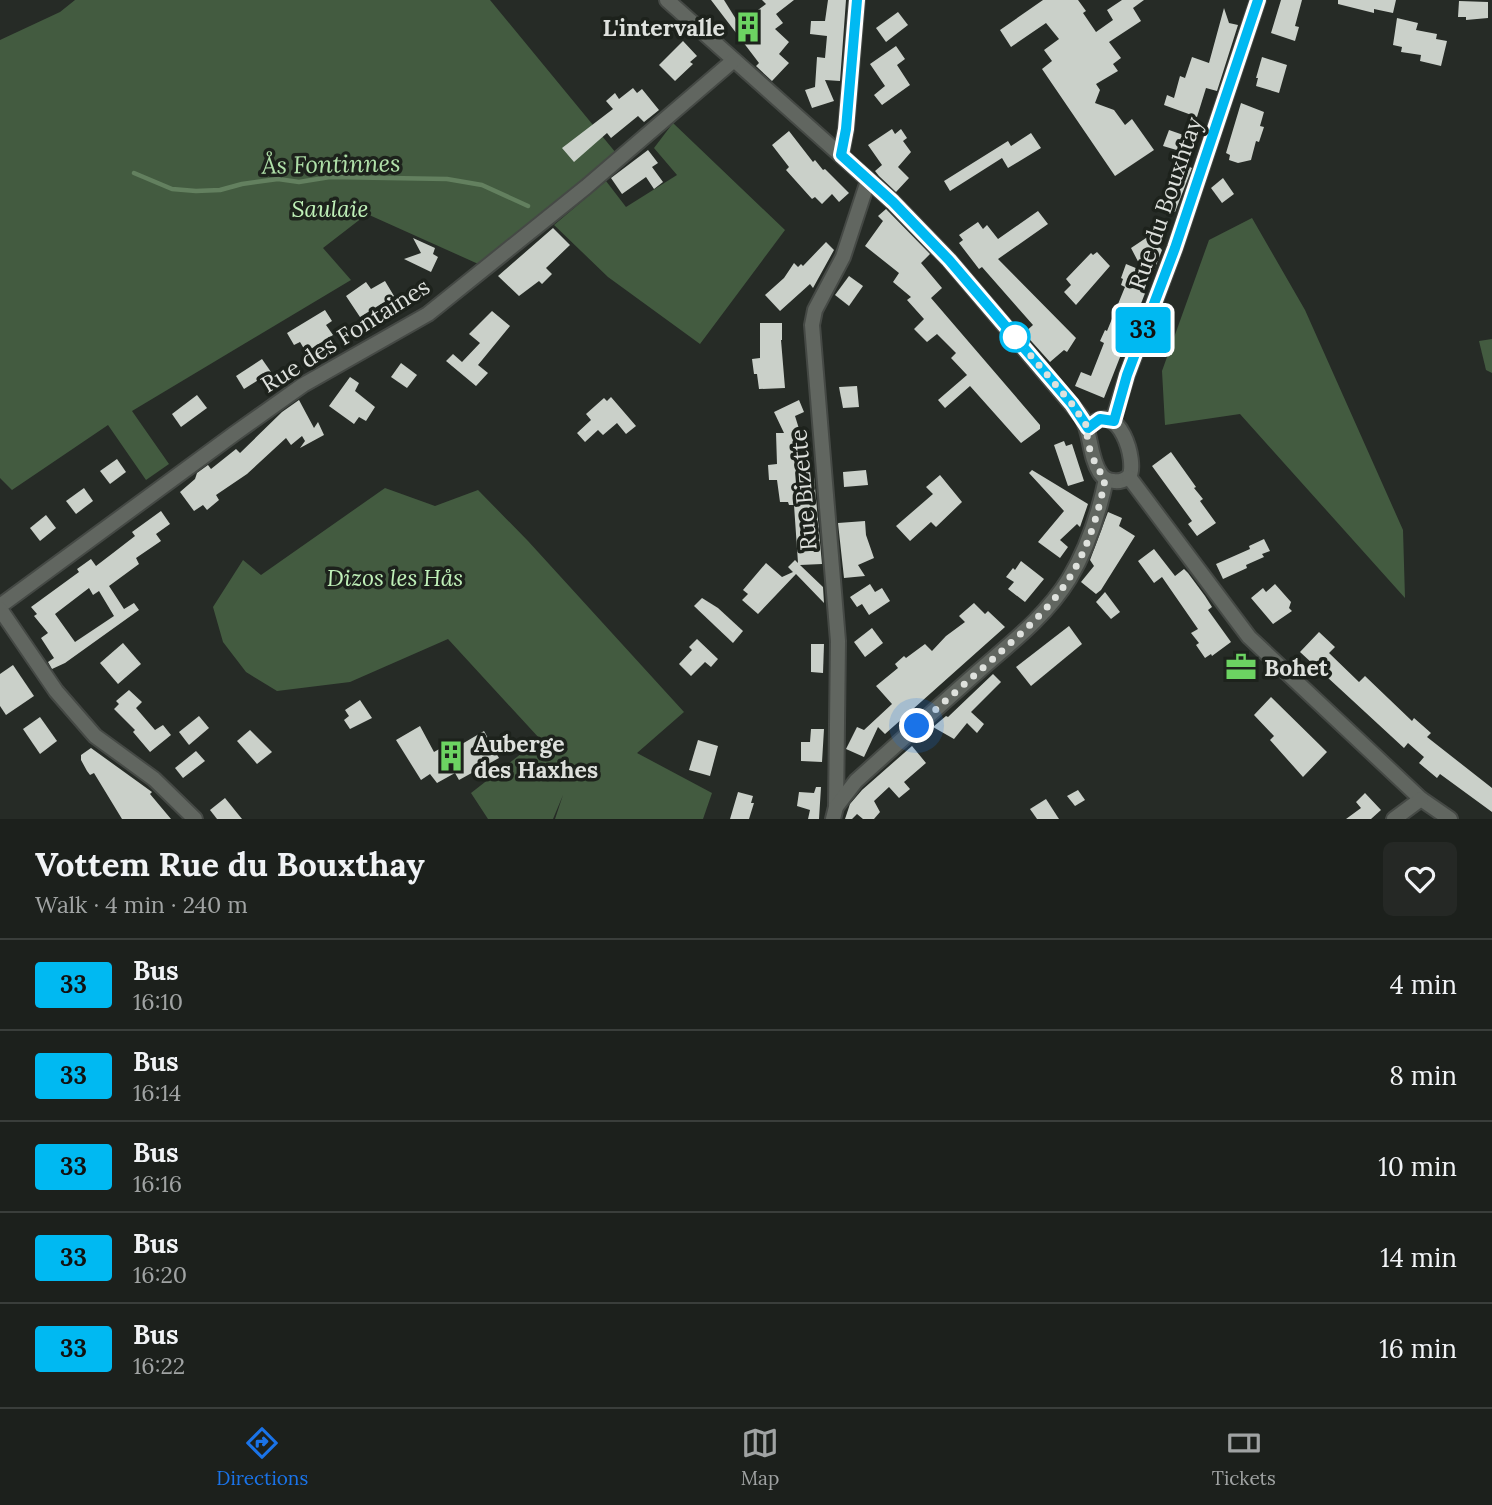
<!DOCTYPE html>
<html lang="en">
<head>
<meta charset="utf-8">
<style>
	body { margin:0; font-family:Lora,serif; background:#252825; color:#f1f3f6; height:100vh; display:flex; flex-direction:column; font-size:26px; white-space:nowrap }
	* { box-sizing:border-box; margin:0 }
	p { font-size:23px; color:#a0a3a3 }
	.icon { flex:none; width:38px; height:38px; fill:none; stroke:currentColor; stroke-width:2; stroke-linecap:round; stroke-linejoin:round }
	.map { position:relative; height:819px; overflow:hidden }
	.side { display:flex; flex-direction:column; background:#1c201c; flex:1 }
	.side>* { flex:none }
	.badge { padding:0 14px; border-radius:5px; font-size:24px; line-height:46px }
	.you { position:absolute; width:35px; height:35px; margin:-18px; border:5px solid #fff; border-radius:50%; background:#1a73e8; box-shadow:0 0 0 10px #1a73e833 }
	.map>.badge { position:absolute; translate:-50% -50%; box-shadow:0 0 0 4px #fff }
	.round { display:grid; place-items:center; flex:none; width:74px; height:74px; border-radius:10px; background:#252825 }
	.head { display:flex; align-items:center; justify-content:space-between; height:119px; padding:0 35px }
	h1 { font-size:33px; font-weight:700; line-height:52px }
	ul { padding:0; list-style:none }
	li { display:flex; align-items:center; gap:21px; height:91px; padding:0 35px; border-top:2px solid #3a3e3b }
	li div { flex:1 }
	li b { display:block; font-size:26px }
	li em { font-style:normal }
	li .badge { min-width:77px; font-weight:700; text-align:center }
	.tab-bar { display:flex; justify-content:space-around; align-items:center; height:98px; border-top:2px solid #3a3e3b; background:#1c201c; font-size:19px; color:#a0a3a3 }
	.tab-bar a { display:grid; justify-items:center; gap:4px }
	.tab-bar .active { color:#1a73e8 }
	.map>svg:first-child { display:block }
</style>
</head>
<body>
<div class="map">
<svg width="1492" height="819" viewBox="0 0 1492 819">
	<rect width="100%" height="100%" fill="#262b26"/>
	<g fill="#435b40">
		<polygon points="75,0 490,0 616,153 485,267 367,214 323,248 351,280 132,411 169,464 146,480 108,425 12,490 0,478 0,40 60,12"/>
		<polygon points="673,123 785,230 700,344 608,277 554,225 606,181 626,207 677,175 654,148"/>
		<polygon points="1252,218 1305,310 1403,530 1405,598 1240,414 1165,425 1162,371 1209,240"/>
		<polygon points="1492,339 1492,373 1486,370 1479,341"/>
		<polygon points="385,488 435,506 478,490 528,541 684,712 637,753 712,793 703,819 555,819 563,795 553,819 488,819 471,793 540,739 448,639 350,682 277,691 246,672 223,642 213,607 243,560 261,575"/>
	</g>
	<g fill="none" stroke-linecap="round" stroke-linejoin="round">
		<polyline stroke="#63805f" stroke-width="4.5" points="134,173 172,189 196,191 220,190 242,184 278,179 299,182 330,177 447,179 482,185 528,206"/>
	</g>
	<g fill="#cad0c9" fill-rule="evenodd">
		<polygon points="711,0 724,0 739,24 766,4 762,0 794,0 776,14 783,23 775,29 789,42 779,54 789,63 772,81 756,66 759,63"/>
		<polygon points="828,0 846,0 840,81 825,80 834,101 812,108 805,90 815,87 817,57 825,58 827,36 810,34 811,21 825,21"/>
		<polygon points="1043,0 1078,0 1086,11 1083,13 1096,32 1113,20 1107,10 1122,0 1144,0 1133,8 1141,21 1109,42 1121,58 1113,64 1118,71 1096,84 1100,90 1095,103 1114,110 1125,125 1132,119 1154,150 1115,176 1042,69 1052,61 1044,50 1059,39 1046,23 1011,47 1000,30"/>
		<polygon points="1281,0 1302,0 1295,26 1299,27 1295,41 1271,33"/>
		<polygon points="1338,0 1396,0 1393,13 1374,9 1374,13 1338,4"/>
		<polygon points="1459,1 1488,2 1488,18 1466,20 1466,17 1458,17"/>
		<polygon points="1224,8 1229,23 1238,25 1217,91 1206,88 1197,117 1164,105 1167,95 1174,98 1180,76 1185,78 1192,57 1209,63"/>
		<polygon points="898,12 908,25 886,42 876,28"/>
		<polygon points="1397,18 1418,23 1416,30 1437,34 1436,39 1447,41 1441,66 1420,61 1421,55 1401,52 1402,47 1393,45"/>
		<polygon points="683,41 697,56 690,62 693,64 675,81 659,65"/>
		<polygon points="896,46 905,59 897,65 910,85 882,105 874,95 885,86 870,64"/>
		<polygon points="1262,57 1287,65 1279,93 1256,86 1258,78 1256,78"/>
		<polygon points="633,88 637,93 642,89 659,110 644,122 638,116 611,138 607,133 574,162 562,148 613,109 606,101 615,93 619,99"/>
		<polygon points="1241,103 1264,112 1260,126 1264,127 1259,142 1256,141 1251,160 1238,163 1229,160 1230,155 1226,153"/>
		<polygon points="892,129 895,134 901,129 907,138 903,141 911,152 898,167 909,178 896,192 879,176 875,171 882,165 868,145"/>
		<polygon points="1169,130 1192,138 1193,141 1185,165 1192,168 1175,212 1159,207 1180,151 1163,146"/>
		<polygon points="789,131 813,162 815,160 823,170 825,169 849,193 839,202 832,194 822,204 815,197 812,199 786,170 789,167 772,145"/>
		<polygon points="1031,133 1041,148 1008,168 1002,158 950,191 944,181 1008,141 1011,146"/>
		<polygon points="648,150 658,163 652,167 663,182 654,189 646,177 622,194 611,178"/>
		<polygon points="1223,178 1234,194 1222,203 1211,188"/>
		<polygon points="886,209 930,254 921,263 942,288 931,298 1040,425 1040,429 1021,443 970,386 945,408 938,400 967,375 951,358 956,353 937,334 927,342 914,329 924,319 907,300 911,297 893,282 899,273 865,246 883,221 878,216"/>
		<polygon points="1038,211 1048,224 998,259 1076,338 1067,352 1064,350 1050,362 1024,333 1033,325 982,267 979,269 959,243 963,240 959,235 978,222 983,229 987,225 998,239"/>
		<polygon points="553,228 570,245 546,268 552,274 542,284 539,281 519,296 498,276"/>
		<polygon points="1149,236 1162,250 1104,398 1075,386 1081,372 1091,376 1104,343 1100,341 1105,330 1107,331 1125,287 1121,285 1123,279 1121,278 1126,264 1143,271 1131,248"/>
		<polygon points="413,238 435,248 433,254 438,257 431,272 404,259 421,253"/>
		<polygon points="826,242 834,250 813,288 810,284 780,311 765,295 784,278 794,263 798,267 801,264 803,266"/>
		<polygon points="1097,252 1110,266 1076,305 1064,292 1071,285 1066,279 1091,253 1093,255"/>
		<polygon points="849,276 863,286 849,306 835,295"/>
		<polygon points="385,281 394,296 360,317 346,296 366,282 371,289"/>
		<polygon points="325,310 332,321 326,325 333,335 306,352 300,342 294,345 287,333"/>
		<polygon points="492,311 510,326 478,365 488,373 476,386 446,361 453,354 462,362 480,343 469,334"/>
		<polygon points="760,323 782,323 782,340 781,340 785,388 759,389 757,374 754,374 752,359 760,358"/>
		<polygon points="262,359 271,372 244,389 236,376"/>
		<polygon points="401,363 417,375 407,388 391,377"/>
		<polygon points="350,377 359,383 355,391 375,407 366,421 359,417 354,424 329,406"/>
		<polygon points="857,386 859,407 843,408 839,387"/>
		<polygon points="197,395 207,408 181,427 172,414"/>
		<polygon points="611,397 636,426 626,434 617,423 603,435 598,430 585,442 577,433 591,420 586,414 604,398 607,401"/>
		<polygon points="299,400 314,428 318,422 324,435 300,448 305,441 302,436 291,445 286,438 247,474 216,495 219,500 207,510 203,505 194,511 180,492 195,479 197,473 208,465 211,469 236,449 240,453 282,412"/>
		<polygon points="799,400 804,412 795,416 800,432 800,448 802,448 804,478 814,477 822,564 800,565 823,587 824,603 796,574 758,614 742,600 748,594 743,590 766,563 782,577 793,572 788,567 795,560 798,563 794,505 789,505 788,502 780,502 777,480 769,480 768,465 777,464 776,433 784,433 774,412"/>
		<polygon points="1064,441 1066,446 1072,444 1084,481 1068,486 1054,445"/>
		<polygon points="1171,452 1196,487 1194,488 1203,499 1200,501 1216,523 1197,536 1188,524 1192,521 1152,466"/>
		<polygon points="117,459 126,472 110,484 100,471"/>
		<polygon points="866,470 868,485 844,487 843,472"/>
		<polygon points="1032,470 1088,504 1080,527 1077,524 1060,540 1068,547 1060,558 1038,542 1064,511 1029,473"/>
		<polygon points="940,475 962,502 936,527 931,522 910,541 896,526 933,494 926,487"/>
		<polygon points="84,488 93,501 76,514 66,501"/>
		<path d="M161 511 170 524 156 534 161 541 136 558 139 564 109 586 124 609 134 603 139 610 65 663 52 669 48 662 54 658 41 638 48 633 34 616 37 614 31 607 79 572 77 569 91 559 96 566 113 553 135 536 132 532ZM89 588 93 595 99 591 114 616 75 642 55 614Z"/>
		<polygon points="1108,512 1122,518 1119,526 1135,536 1101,590 1096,594 1081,582 1094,566 1090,560"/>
		<polygon points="46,515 56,528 40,541 30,528"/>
		<polygon points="865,521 866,535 874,558 858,565 865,576 844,578 838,523"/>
		<polygon points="1264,539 1270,551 1262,554 1264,557 1246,565 1247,568 1223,579 1216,564 1250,549 1249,546"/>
		<polygon points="1154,549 1175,576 1184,569 1188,573 1205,596 1212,607 1208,610 1231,642 1212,656 1211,654 1205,658 1196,645 1199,643 1191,633 1198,629 1162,577 1154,583 1138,561"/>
		<polygon points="1021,561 1044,579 1025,602 1008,589 1014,582 1006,577 1013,568 1015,570"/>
		<polygon points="870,584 875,592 882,588 890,601 869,615 862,604 857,607 850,597"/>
		<polygon points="1275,584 1291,602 1289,608 1292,611 1273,624 1251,598 1263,588 1266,592"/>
		<polygon points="1105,592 1120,612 1111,619 1096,602"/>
		<polygon points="702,598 718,608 743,631 733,643 694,606"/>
		<polygon points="974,603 985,614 988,611 1005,627 885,734 878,727 864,757 846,749 857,727 864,730 892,704 876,686 898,668 895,664 904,656 906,658 925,644 932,651 946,636 965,622 959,616"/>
		<polygon points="1069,626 1082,644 1031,686 1016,667"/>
		<polygon points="872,628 883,643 865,657 854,642"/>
		<polygon points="1319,632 1335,647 1329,653 1359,682 1365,676 1412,721 1414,718 1431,733 1427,737 1492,788 1492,812 1440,774 1437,778 1419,763 1424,757 1408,743 1404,748 1300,652"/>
		<polygon points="697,639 718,659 711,667 705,662 691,676 679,664 692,650 689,647"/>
		<polygon points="123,643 141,664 118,684 100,663"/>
		<polygon points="811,644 824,644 823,673 811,672"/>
		<polygon points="13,665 34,696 6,715 0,706 0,674"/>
		<polygon points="993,674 1001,682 971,712 984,724 977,733 967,723 954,739 933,727 946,716 948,717"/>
		<polygon points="129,690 142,702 136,708 155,730 163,725 171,735 150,752 133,732 135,730 114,709 119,704 116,701"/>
		<polygon points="1271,697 1327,752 1303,777 1270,740 1274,736 1254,715"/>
		<polygon points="360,700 372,718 350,729 344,720 349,716 345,710"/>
		<polygon points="199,716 209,728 189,745 179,732"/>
		<polygon points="40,717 57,741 40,754 23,729"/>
		<polygon points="420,726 434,752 441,748 445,754 484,731 499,758 459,780 455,773 437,783 430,774 421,780 396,740"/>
		<polygon points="811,729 824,729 822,762 801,761 801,742 810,742"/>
		<polygon points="250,730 272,752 257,764 237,741"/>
		<polygon points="698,740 718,746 710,776 689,770"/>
		<polygon points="912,746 926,763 904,782 910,789 899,798 889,787 874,801 880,812 874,819 863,819 857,814 852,819 845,819 850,804 862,790"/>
		<polygon points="91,748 152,792 150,794 171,819 122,819 94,773 90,775 87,771 81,760 81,755"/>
		<polygon points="196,751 205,761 183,778 175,768"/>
		<polygon points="816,787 821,787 819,819 808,819 810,810 797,806 799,792 814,793"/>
		<polygon points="1078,790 1085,800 1075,806 1067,796"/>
		<polygon points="738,792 753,796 751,803 754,803 749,819 730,819"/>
		<polygon points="1365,793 1381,810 1371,819 1346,819 1361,808 1356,802"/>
		<polygon points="225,798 242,819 217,819 210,810"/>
		<polygon points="1046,799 1059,819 1037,819 1030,809"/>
	</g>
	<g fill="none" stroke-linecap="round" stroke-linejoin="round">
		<g stroke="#454945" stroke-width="18">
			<g id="minor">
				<path d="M667 0 893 202 949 260 1082 417C1091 432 1089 456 1100 473 1103 478 1109 481 1114 481 1119 482 1126 480 1129 476 1138 465 1119 394 1088 428"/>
				<polyline points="841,155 846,129 857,0"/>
				<polyline points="1113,421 1127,375 1175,248 1258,0"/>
				<polyline points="1129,477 1249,637 1421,799 1450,819"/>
				<polyline points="0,606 234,434 303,385 428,314 586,187 734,60"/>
				<polyline points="0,609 56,691 95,736 154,779 195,819"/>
				<polyline points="836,807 838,641 812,325 815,310 843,257 868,181"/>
				<path d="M833 819 836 807 856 781C897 744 938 707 980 670 1011 643 1047 615 1069 579 1087 549 1099 513 1106 479"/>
				<polyline points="1394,819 1421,799"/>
			</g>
		</g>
		<use href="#minor" stroke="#616660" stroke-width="14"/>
	</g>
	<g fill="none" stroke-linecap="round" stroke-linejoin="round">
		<g stroke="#fff" stroke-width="16">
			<polyline id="line" points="857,0 846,129 841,155 893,202 949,260 1072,404 1088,428 1100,419 1114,421 1127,375 1175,248 1258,0"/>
		</g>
		<use href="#line" stroke="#00b9f2" stroke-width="10"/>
		<path stroke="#dee1dd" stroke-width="7" stroke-dasharray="0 12.6" d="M917 726C942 704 968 681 994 658 1020 634 1049 610 1068 580 1087 551 1099 513 1105 479 1096 468 1084 442 1088 428L1072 404 1015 337"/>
	</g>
	<defs>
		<g id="building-bare" transform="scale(2.415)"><path d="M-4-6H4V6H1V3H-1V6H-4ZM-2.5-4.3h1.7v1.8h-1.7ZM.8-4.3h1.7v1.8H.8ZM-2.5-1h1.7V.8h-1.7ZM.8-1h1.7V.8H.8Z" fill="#6cd362" stroke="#1d221c" stroke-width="2.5" paint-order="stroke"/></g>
		<g id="office-bare" transform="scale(2.415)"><path d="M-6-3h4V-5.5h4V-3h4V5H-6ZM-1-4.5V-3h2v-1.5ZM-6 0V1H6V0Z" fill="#6cd362" stroke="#1d221c" stroke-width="2.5" paint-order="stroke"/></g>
	</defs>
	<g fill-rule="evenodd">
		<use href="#building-bare" x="748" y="27"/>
		<use href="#office-bare" x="1241" y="667"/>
		<use href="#building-bare" x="451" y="756"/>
	</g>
	<circle fill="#fff" stroke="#00b9f2" stroke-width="3.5" cx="1015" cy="337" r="14"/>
	<g text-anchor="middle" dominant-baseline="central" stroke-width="7" stroke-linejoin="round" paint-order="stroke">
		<g font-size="23" font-weight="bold" fill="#dee1dd" stroke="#1d221c" text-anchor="start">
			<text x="725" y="27" text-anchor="end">L'intervalle</text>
			<text x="1264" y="667">Bohet</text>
			<text x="474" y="743">Auberge<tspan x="474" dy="26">des Haxhes</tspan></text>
		</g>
		<g font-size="23" fill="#dee1dd" stroke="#1d221c">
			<text transform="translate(1165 203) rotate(-71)">Rue du Bouxhtay</text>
			<text transform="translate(345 335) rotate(-32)">Rue des Fontaines</text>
			<text transform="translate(803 490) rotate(-95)">Rue Bizette</text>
		</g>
		<g font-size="23" font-style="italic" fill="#bff0b8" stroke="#1d221c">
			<text x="330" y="208">Saulaie</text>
			<text x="395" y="577">Dizos les Hås</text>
		</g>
		<g font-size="24" font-style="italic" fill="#b0e1a9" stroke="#1d221c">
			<text transform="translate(331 164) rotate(-1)">Ås Fontinnes</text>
		</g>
	</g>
</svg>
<div class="you" style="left:917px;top:726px"></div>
<b class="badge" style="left:1143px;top:330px;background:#00b9f2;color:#111">33</b>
</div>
<section class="side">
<div class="head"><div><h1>Vottem Rue du Bouxthay</h1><p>Walk · 4 min · 240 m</p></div><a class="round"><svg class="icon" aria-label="heart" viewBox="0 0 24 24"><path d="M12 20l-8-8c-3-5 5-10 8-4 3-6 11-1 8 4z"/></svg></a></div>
<ul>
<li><span class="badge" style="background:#00b9f2;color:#111">33</span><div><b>Bus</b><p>16:10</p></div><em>4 min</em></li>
<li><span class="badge" style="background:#00b9f2;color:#111">33</span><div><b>Bus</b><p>16:14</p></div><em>8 min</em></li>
<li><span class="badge" style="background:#00b9f2;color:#111">33</span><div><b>Bus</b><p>16:16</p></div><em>10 min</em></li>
<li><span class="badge" style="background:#00b9f2;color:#111">33</span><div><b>Bus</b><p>16:20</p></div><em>14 min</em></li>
<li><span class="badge" style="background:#00b9f2;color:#111">33</span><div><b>Bus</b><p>16:22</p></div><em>16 min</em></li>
</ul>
</section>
<nav class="tab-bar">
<a class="active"><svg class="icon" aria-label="directions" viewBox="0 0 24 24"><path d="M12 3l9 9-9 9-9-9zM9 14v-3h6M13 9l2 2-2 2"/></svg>Directions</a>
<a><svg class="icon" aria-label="map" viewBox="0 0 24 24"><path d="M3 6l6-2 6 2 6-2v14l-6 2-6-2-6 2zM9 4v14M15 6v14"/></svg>Map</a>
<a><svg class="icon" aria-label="tickets" viewBox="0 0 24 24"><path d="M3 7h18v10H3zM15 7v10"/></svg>Tickets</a>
</nav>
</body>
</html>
